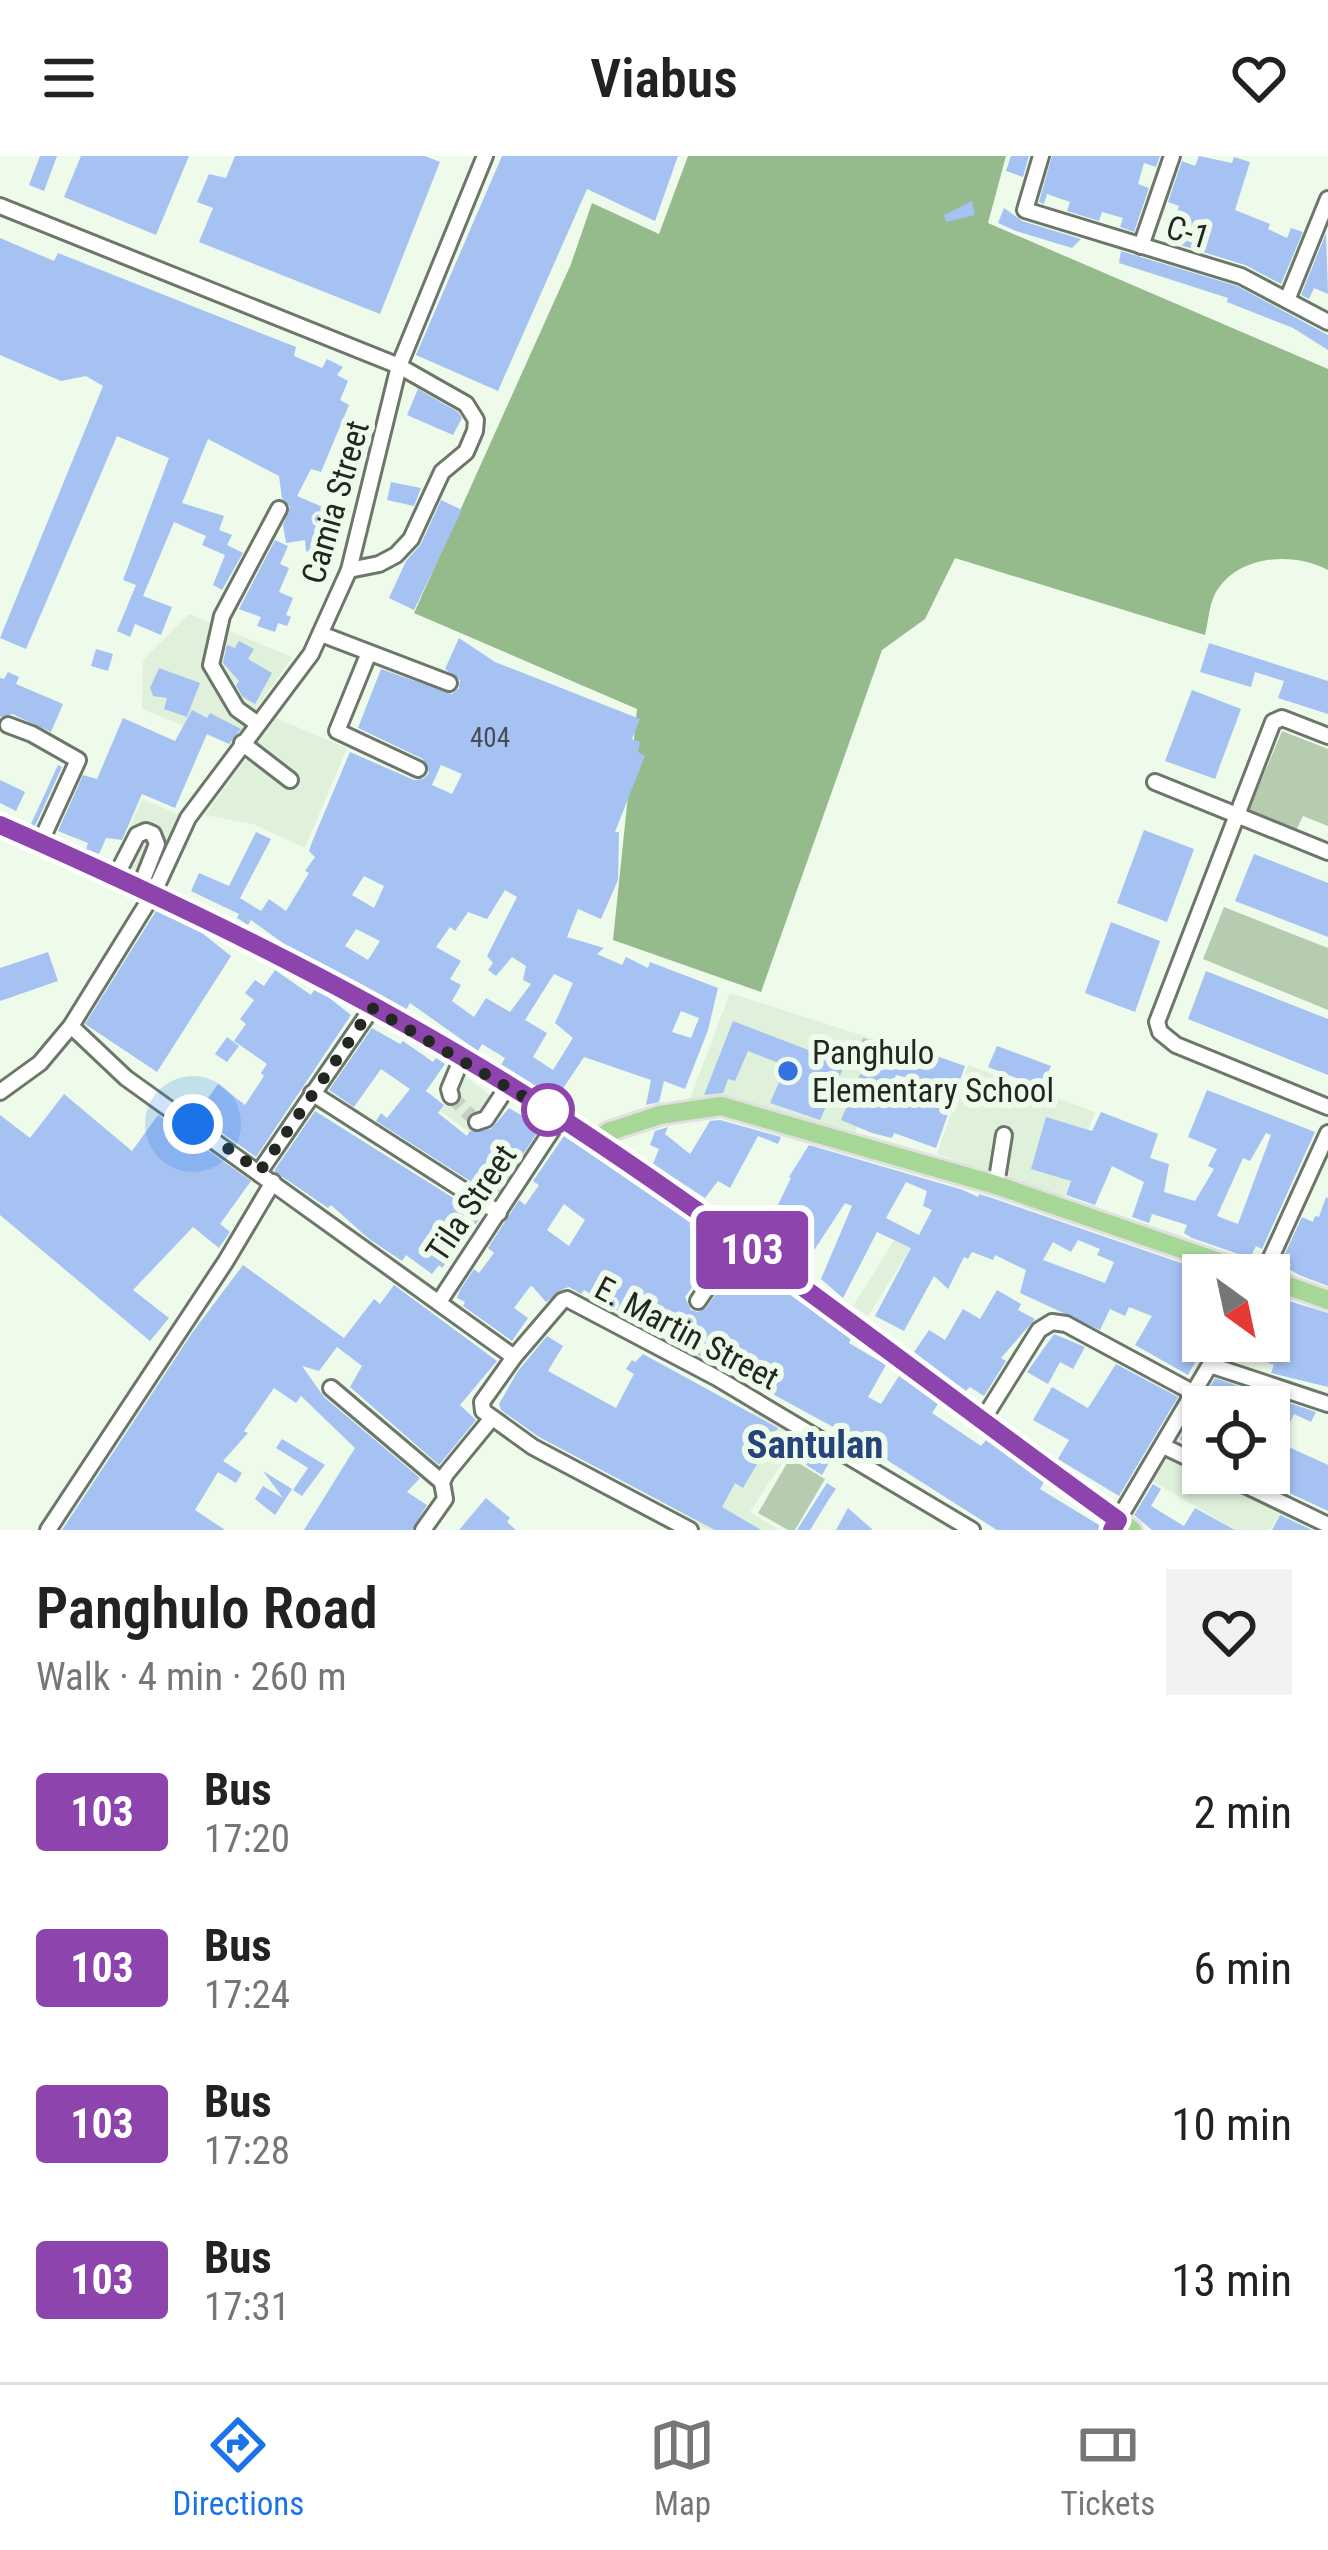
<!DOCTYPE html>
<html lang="en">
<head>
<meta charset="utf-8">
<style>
	body { margin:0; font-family:"Roboto Condensed",sans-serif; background:#f2f2f2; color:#222; height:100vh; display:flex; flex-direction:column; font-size:45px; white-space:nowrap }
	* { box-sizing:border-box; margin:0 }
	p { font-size:39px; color:#767676 }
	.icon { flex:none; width:66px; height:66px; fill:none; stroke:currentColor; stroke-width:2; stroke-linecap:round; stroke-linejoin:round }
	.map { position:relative; height:1374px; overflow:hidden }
	.side { display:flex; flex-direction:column; background:#fff; flex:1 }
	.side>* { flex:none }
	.badge { padding:0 24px; border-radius:9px; font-size:42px; line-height:78px }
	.needle { width:78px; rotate:147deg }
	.buttons { position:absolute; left:1182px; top:1098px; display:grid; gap:24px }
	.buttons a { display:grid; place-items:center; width:108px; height:108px; border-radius:0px; background:#fff; box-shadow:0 3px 9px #0004; font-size:60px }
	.you { position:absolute; width:60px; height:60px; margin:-30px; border:9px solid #fff; border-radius:50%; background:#1a73e8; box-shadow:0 0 0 18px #1a73e833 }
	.map>.badge { position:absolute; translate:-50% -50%; box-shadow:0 0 0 6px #fff }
	.round { display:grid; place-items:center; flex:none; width:126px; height:126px; border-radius:0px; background:#f2f2f2 }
	.headline { display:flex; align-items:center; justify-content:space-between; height:204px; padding:0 36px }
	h1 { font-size:57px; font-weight:600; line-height:90px }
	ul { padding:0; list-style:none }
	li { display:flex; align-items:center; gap:36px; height:156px; padding:0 36px }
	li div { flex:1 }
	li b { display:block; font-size:45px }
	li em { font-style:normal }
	li .badge { min-width:132px; font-weight:700; text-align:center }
	header { display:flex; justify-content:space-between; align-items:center; height:156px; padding:0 36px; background:#fff; font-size:54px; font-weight:600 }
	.tab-bar { display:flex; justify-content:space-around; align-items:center; height:168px; border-top:3px solid #e0e0e0; background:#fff; font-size:33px; color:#767676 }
	.tab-bar a { display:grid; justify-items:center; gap:6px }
	.tab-bar .active { color:#1a73e8 }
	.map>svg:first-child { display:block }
</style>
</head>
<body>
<header><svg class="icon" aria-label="menu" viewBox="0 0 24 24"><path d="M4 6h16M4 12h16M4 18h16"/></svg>Viabus<svg class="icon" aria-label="heart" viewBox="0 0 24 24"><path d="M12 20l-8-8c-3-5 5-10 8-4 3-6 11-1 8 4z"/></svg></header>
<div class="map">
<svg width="1328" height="1374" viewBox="0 0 1328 1374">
	<rect width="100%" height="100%" fill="#eefbea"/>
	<g fill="#dff1da">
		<polygon points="189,458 292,501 231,589 142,553 143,504"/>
		<polygon points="276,562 347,592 305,692 253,668 205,659"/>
		<polygon points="142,643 178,658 151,721 115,705"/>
		<polygon points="730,837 886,887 852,987 688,948"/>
		<polygon points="968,909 1095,956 1064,1042 937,998"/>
		<polygon points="466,921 495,943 469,976 440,955"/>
		<polygon points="895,1083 911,1092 868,1160 853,1150"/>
		<polygon points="756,1250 801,1278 750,1356 779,1374 707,1374 667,1349 680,1326 705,1340"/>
		<polygon points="1167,1297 1280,1358 1270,1374 1236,1374 1152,1325"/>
	</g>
	<g fill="#b6ccb0">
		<polygon points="1282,575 1328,593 1328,670 1303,660 1294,679 1247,659"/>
		<polygon points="1224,751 1328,792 1328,854 1203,803"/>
		<polygon points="790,1302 825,1323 795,1374 788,1374 758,1357"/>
	</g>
	<path fill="#95ba8b" d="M688 0H1006L988 67 1328 213V414C1292 395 1234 399 1214 440 1209 451 1208 467 1205 479L955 402 925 463 882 494 761 836 613 784 637 553 414 457 571 108 592 47 659 78Z"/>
	<g fill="#a5c2f3" fill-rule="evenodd">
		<polygon points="40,0 57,0 44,35 29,29"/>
		<polygon points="81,0 189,0 156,79 64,41"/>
		<polygon points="235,0 425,0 440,6 380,158 199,86 213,52 197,46 209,18 226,22"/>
		<polygon points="502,0 678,0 655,65 587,33 498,235 416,199"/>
		<polygon points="1011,0 1029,0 1023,21 1006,15"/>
		<polygon points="1052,0 1160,0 1156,11 1144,7 1138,28 1149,32 1134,76 1120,71 1123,62 1102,56 1099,65 1067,55 1070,46 1047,38 1044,48 1039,46"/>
		<polygon points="1199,0 1232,7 1234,1 1250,6 1235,54 1270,68 1268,73 1287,82 1291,72 1303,76 1281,128 1245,109 1167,85 1179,50 1168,46 1182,5 1195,10"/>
		<polygon points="972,45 975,59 946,66 944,59"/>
		<polygon points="1004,52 1022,65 1081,83 1072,92 1016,75 998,67"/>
		<polygon points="1326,77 1328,138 1314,132 1309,143 1301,139"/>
		<polygon points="0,82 54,105 58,97 296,191 294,200 322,212 327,203 343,211 337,219 348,225 340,244 349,249 321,316 311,313 297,340 339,358 320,401 306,395 305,384 286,387 283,369 290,351 282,342 279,320 208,283 182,347 224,360 219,374 232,379 227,389 243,397 222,434 213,429 225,399 202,389 206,380 174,366 143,440 172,451 161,479 135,468 130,481 117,475 136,429 123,424 169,302 117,280 26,493 0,482 103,230 86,220 61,225 0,199"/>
		<polygon points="1121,95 1237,130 1328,179 1328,194 1293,172 1227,146 1228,142 1119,107"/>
		<polygon points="418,233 458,256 462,262 453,279 407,259"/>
		<polygon points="391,326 421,332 414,350 387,344"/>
		<polygon points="441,344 462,354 414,454 389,442 406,405 421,388"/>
		<polygon points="275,384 288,390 280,408 289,412 279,436 293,442 286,459 291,461 287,470 278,467 275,476 257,470 261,461 239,453"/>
		<path d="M459 482 495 506 640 563 632 583 640 586 638 596 645 600 615 676H619L618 724 601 763 578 753 567 781 604 792 597 798 622 809 626 801 648 812 650 806 718 832 708 874 685 933 664 925 659 946 646 949 651 924 584 901 556 943 501 909 505 902 482 888 478 895 410 847 406 854 287 790 251 764 248 769 237 762 239 758 191 735 199 717 229 730 256 676 271 683 240 742 261 755 269 743 286 755 309 717 305 715 315 701 309 695 312 686 350 596 414 624 423 623 429 617 423 603 358 572 381 513 452 538 459 532 460 524 445 513ZM441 609 462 618 452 638 432 629ZM364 720 384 730 374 752 352 739ZM505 734 517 741 487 800 493 807 488 814 496 820 512 801 526 810 523 824 531 828 510 856 486 842 474 861 452 845 461 829 450 823 461 805 436 791 450 771 455 775 468 756 487 763ZM356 773 380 785 368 804 345 790ZM554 818 573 827 555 867 573 882 553 914 533 901 547 877 525 864ZM681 855 699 862 691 882 672 876Z"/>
		<polygon points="239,485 254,493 248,503 272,517 255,548 243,541 236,530 239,525 223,507 227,489 235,492"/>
		<polygon points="1209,487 1328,525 1328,558 1278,542 1284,525 1255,516 1251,531 1200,516"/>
		<polygon points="96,493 113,498 108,515 91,510"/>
		<polygon points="159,512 200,527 187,561 164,553 167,542 153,540 150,532"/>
		<polygon points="8,516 19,521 16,528 63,548 51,576 12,558 0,561 0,522 4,523"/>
		<polygon points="1192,534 1241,553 1215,623 1165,605"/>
		<polygon points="192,554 207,562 210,557 241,573 229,588 207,578 175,652 142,638 122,684 106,682 99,698 86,693 88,687 58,675 83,619 97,623 123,562 175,585"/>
		<polygon points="58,609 62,611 35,670 31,668"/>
		<polygon points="0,624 25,636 16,655 0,647"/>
		<polygon points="1144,674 1194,693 1167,766 1117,747"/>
		<polygon points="1254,698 1328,727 1328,781 1235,745"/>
		<polygon points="156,755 202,777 231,800 157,916 85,868"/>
		<polygon points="1111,766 1160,785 1135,856 1085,837"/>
		<polygon points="48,796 58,825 0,845 0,812"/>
		<polygon points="275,814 311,839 314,834 328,841 351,859 256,1001 214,971 216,968 199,955 218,928 245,949 264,920 261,917 267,908 234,885 246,868 240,863 254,844 245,837 255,824 264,830"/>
		<polygon points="1206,815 1328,863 1328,919 1188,863"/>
		<polygon points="733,865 845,908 820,964 770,947 786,910 748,895 735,925 728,923 723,937 704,939"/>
		<polygon points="372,872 400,888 403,885 433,906 436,902 445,908 426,935 444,949 438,957 467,980 470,975 491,973 509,952 541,971 495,1041 376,965 381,957 387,962 410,933 381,913 354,951 329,934"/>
		<polygon points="227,881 239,890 227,906 215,898"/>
		<path d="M863 882 923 902 925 896 965 910 936 992 894 977 892 982 872 977 841 964 864 909 855 905ZM896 919 915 924 907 946 887 939Z"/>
		<polygon points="997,890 1051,910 1042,932 988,911"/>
		<path d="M1207 934 1315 976 1262 1093 1256 1090 1250 1102 1192 1082 1184 1077 1187 1069 1152 1058 1149 1067 1132 1061 1144 1026 1112 1010 1095 1049 1066 1039 1071 1025 1031 1013 1046 961 1092 975 1101 956 1158 978 1150 1002 1169 1008 1164 1036 1195 1045 1214 1013 1208 1010 1217 993 1188 981ZM1266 977 1271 979 1238 1068 1217 1060 1243 1002 1250 1005Z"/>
		<polygon points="64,938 132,995 158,959 251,1025 220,1068 230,1076 219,1092 193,1071 133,1134 169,1162 150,1185 0,1059 0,959 30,982"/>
		<polygon points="315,955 482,1060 442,1112 439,1109 432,1118 406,1099 402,1105 369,1083 331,1049 328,1052 274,1015"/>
		<polygon points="720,964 781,981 778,988 758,980 730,1032 718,1025 705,1042 653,1008 659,993 650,989 655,975 668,971 665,978 690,998 710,965"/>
		<path d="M564 980 691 1067 689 1070 705 1080 702 1085 719 1095 685 1141 691 1154 698 1156 706 1152 737 1108 751 1118 755 1113 851 1183 849 1187 886 1209 868 1241 881 1248 899 1220 938 1248 932 1257 981 1290 986 1284 1044 1326 1040 1333 1107 1374H997L846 1278 767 1235 769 1231 730 1217 667 1182 670 1177 637 1158 633 1164 584 1134 581 1138 569 1131 563 1133 546 1146 532 1130 529 1132 514 1152 528 1162 512 1185 463 1150 465 1146 457 1142 460 1134 474 1113 479 1117 494 1097 488 1092 519 1044 525 1049 539 1029 533 1025ZM564 1048 585 1064 569 1090 547 1074Z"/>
		<path d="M809 989 963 1034 978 1041 979 1038 992 1042 1216 1119H1203V1168L1199 1167 1203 1170V1185H1207L1188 1219 1135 1189 1152 1160 1129 1151 1125 1160 1110 1153 1100 1174 1020 1137 1026 1114 995 1099 993 1104 972 1096 968 1103 964 1101 948 1133 934 1120 904 1175 875 1160 911 1092 877 1076 843 1142 821 1123 852 1050 845 1047 803 1111 766 1087 782 1063 773 1059 791 1022 789 1021ZM906 1026 927 1035 923 1050 932 1054 919 1079 886 1062ZM1078 1084 1100 1093 1097 1099 1114 1106 1105 1127 1043 1104 1053 1086 1071 1096Z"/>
		<polygon points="1326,1041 1328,1042 1328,1130 1299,1119 1289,1113 1291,1108 1282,1104 1302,1061 1313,1066 1315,1060 1319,1061"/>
		<polygon points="243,1109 344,1182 374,1143 380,1148 394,1129 497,1205 460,1249 476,1264 439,1309 350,1231 362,1210 337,1191 319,1215 302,1210 324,1241 420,1322 407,1336 427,1349 412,1374 304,1374 355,1292 301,1240 296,1247 274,1232 244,1275 248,1277 223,1305 242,1317 236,1327 218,1316 195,1354 225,1374 62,1374 192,1177"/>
		<polygon points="997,1134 1021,1148 1018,1154 1035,1163 1001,1202 1006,1205 984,1240 970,1231 966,1235 914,1196 929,1174 945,1184 963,1153 980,1163"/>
		<polygon points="1269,1139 1328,1157 1328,1231 1271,1217 1274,1209 1261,1204 1280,1161 1269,1156"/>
		<polygon points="1054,1178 1085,1191 1073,1213 1060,1206 1048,1228 1027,1216"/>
		<polygon points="547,1180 563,1190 548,1215 616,1252 634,1218 626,1213 632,1204 635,1206 643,1198 778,1272 743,1332 735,1327 722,1351 761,1374 715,1374 539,1281 501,1254 499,1248 518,1215"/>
		<polygon points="1116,1208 1178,1241 1119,1340 1058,1303 1069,1284 1033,1264 1052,1231 1088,1252"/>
		<polygon points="1215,1222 1316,1256 1311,1266 1294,1258 1280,1287 1328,1309 1328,1355 1246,1317 1269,1317 1269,1251 1203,1251 1203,1297 1180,1283"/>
		<polygon points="282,1283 325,1309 302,1340 293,1334 308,1312 276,1292"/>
		<polygon points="815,1294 831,1303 822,1319 806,1309"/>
		<polygon points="263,1315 292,1333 275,1359 255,1343 263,1330 283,1342"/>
		<polygon points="827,1327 836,1333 829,1343 810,1374 797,1374"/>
		<polygon points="1153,1328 1161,1333 1151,1350 1184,1370 1195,1352 1235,1374 1152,1374 1134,1359"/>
		<polygon points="486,1342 510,1362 507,1366 516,1374 459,1374"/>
		<polygon points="848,1352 873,1374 836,1374"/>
		<polygon points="1280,1359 1312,1374 1272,1374"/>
	</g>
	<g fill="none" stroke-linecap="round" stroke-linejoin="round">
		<polyline stroke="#c5d1c2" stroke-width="14" stroke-dasharray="14 7" stroke-linecap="butt" points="451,940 477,966"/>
		<g stroke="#6c7769" stroke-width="20">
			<g id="minor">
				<polyline points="1041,0 1025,54 1241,120 1328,166"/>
				<polyline points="0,50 399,210 466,248 476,264 475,275 466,296 442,316 411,383 396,399 379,408 349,414"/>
				<polyline points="1141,90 1172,0"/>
				<polyline points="1287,144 1328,43"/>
				<polyline points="321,478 449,527"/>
				<polyline points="368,499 337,575 418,613"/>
				<polyline points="258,568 237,553 211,509 222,460 279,353"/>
				<polyline points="8,569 32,578 78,604 40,687"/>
				<polyline points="1328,580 1282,562 1273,566 1157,866 1160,876 1176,889 1328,951"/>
				<polyline points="242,587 290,624"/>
				<polyline points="1155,626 1328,696"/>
				<polyline points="116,720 137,679 146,675 153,678 157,688 140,731"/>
				<polyline points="71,870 126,922 514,1201"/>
				<polyline points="0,936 40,907 71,870 153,738 188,662 311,498 349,414 399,210 485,0"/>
				<polyline points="312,937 499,1057"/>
				<polyline points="451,940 449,933 462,902"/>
				<polyline points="477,966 486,963 508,930"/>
				<polyline points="260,1015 372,852"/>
				<polyline points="996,1029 1004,979"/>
				<polyline points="1263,1119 1328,977"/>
				<polyline points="698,1145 739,1085"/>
				<polyline points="439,1146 560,962"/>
				<polyline points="1210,1209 1328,1248"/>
				<polyline points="331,1232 442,1326"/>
				<polyline points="982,1265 1039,1174 1052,1166 1066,1168 1194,1237"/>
				<polyline points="1163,1290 1203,1309"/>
				<polyline points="1220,1317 1328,1369"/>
				<polyline points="1118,1364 1224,1185"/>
				<polyline points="48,1374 226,1105 273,1026"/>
				<polyline points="423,1374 445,1343 442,1326 446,1318 492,1262"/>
				<polyline points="690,1374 533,1291 483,1255 482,1246 514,1201 562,1145 567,1143 717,1222 972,1374"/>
			</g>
		</g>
		<g stroke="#e0e1e0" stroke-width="24">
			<g id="major">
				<path d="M0 669C194 754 386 849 564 964 759 1092 943 1237 1132 1374"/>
				<polyline points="597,987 608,976 660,959 721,950 996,1029 1257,1119"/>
				<polyline points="1269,1123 1328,1144"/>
			</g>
		</g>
		<use href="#minor" stroke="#fff" stroke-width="14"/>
		<use href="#major" stroke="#a6d797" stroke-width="18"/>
	</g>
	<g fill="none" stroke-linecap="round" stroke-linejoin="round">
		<g stroke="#fff" stroke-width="27">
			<path id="line" d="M0 669C193 754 387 848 564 964 755 1089 933 1231 1118 1364L1112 1374"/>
		</g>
		<use href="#line" stroke="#8e44ad" stroke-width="18"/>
		<polyline stroke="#232722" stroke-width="12" stroke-dasharray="0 21.6" points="193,968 260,1015 372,852 560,962 548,954"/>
	</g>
	<circle fill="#3572e0" stroke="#eefbea" stroke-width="4.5" cx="788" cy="915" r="12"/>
	<circle fill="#fff" stroke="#8e44ad" stroke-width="6" cx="548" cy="954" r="24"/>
	<g text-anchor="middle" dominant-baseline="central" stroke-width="12" stroke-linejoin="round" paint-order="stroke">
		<g font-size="27" fill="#444e56">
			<text x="490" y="582">404</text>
		</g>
		<g font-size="33" fill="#232722" stroke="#eefbea">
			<text transform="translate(1188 76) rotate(17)">C-1</text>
			<text transform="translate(335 346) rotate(-74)">Camia Street</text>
			<text transform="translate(471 1047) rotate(-56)">Tila Street</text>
			<text transform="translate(687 1177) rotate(28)">E. Martin Street</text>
		</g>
		<g font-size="33" fill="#232722" stroke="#eefbea" text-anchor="start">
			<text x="812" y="896">Panghulo<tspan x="812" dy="38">Elementary School</tspan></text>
		</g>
		<g font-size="39" font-weight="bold" fill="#26447b" stroke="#eefbea">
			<text x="815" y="1289">Santulan</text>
		</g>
	</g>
</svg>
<div class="buttons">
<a><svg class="needle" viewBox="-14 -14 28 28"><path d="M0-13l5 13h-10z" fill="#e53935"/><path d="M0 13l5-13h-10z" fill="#767676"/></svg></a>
<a><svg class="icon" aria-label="locate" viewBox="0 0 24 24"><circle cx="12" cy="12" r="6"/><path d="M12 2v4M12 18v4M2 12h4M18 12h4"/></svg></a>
</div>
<div class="you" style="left:193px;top:968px"></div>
<b class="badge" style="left:752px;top:1094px;background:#8e44ad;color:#fff">103</b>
</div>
<section class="side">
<div class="headline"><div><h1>Panghulo Road</h1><p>Walk · 4 min · 260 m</p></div><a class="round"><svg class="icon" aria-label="heart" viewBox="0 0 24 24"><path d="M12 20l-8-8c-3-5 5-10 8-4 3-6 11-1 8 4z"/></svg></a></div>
<ul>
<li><span class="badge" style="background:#8e44ad;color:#fff">103</span><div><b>Bus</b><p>17:20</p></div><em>2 min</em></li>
<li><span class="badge" style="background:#8e44ad;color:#fff">103</span><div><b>Bus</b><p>17:24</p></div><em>6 min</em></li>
<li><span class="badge" style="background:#8e44ad;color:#fff">103</span><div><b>Bus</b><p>17:28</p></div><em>10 min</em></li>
<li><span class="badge" style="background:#8e44ad;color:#fff">103</span><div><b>Bus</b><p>17:31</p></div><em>13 min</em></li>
</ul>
</section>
<nav class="tab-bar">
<a class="active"><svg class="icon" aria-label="directions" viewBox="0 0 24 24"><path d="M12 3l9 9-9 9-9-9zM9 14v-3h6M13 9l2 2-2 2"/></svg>Directions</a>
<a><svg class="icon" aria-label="map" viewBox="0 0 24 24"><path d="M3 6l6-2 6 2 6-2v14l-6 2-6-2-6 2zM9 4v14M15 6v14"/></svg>Map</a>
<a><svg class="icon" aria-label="tickets" viewBox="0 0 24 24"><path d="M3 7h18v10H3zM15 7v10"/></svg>Tickets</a>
</nav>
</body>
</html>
